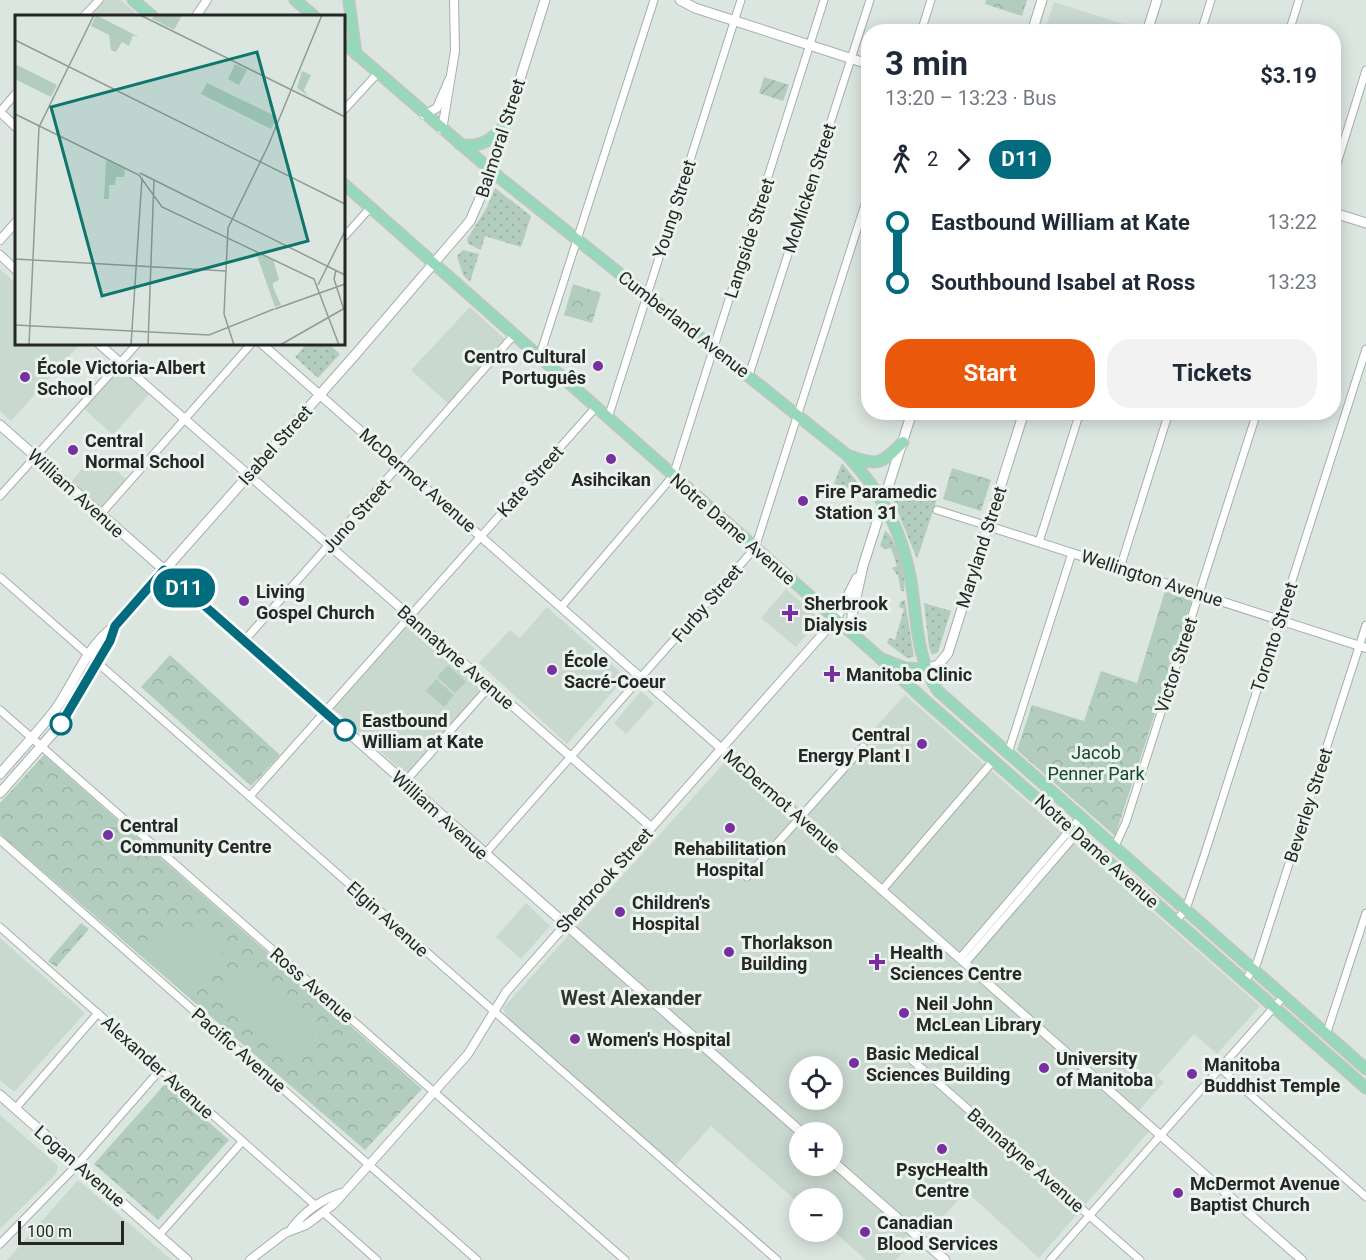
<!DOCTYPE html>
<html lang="en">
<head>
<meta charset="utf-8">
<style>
	body { margin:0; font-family:Roboto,sans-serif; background:#f2f2f3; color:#1f2937; height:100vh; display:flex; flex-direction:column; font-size:22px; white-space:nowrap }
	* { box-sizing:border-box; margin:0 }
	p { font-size:20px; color:#747a83 }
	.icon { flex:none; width:33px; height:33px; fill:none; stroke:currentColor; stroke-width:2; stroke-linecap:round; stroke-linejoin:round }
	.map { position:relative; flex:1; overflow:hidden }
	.panel { position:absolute; left:861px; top:24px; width:480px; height:396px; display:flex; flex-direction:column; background:#fff; border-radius:24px; box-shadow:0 3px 15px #0003 }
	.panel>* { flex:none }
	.badge { padding:0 12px; border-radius:20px; font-size:21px; line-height:39px }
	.buttons { position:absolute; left:789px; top:1056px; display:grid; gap:12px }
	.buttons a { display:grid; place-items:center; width:54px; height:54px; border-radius:50%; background:#fff; box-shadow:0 3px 15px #0003; font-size:30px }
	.scale { position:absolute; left:18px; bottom:15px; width:106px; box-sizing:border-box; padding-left:6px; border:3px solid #242725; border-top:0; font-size:16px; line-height:21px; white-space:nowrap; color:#242725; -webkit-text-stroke:4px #eaf3ee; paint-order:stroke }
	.map>.badge { position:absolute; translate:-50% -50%; box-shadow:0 0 0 3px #fff }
	.legs { display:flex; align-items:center; gap:9px; height:66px; padding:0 24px; font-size:20px }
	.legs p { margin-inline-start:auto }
	.overview { display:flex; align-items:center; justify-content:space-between; height:102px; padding:0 24px }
	h1 { font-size:33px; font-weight:700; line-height:45px }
	.button { display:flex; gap:12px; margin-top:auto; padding:12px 24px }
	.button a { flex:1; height:69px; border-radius:24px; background:#ea580c; color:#fff; font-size:24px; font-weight:700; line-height:69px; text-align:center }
	.button a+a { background:#f2f2f3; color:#1f2937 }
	ul { padding:0 24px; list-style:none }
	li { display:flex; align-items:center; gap:21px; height:60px; font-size:22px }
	li i { display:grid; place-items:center; width:9px; height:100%; margin:0 8px; background:currentColor }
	li i::after { content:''; width:15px; height:15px; margin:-8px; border:4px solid; border-radius:50%; background:#fff }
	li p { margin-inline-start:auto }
	li:first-child i { background:linear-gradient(#0000 50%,currentColor 0) }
	li:last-child i { background:linear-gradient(currentColor 50%,#0000 0) }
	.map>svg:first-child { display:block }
</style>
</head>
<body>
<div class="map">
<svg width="1366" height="1260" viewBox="0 0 1366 1260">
	<defs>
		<pattern id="grass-dots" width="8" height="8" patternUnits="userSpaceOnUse" patternTransform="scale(1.5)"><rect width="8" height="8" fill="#b2cdbe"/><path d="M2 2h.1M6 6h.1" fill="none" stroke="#99b0a3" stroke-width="1.8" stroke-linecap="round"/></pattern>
		<pattern id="forest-crowns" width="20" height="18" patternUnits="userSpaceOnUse" patternTransform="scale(1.5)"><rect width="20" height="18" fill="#b2cdbe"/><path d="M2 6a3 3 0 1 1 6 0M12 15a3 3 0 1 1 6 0" fill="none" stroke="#99b0a3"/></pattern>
		<pattern id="garden-furrows" width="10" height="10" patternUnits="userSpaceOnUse" patternTransform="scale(1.5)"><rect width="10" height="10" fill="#b2cdbe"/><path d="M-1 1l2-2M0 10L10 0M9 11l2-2" fill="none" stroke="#99b0a3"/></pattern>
	</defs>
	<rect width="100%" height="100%" fill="#dce6e0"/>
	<g fill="#c9d9d0" fill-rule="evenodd">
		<polygon points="99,0 121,0 139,16 84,16"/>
		<polygon points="1054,2 1136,28 1135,31 1044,31"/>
		<polygon points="0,269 16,284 16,344 80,344 11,421 0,411"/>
		<polygon points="470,307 508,342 452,407 411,370"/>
		<polygon points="120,362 153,390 113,435 81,406"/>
		<polygon points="96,452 129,482 100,515 68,486"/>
		<polygon points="786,589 820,619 796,647 761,618"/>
		<polygon points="547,607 626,677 567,744 479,663 510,630 520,638"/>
		<polygon points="408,623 483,689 407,775 333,709"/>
		<polygon points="641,691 654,703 626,734 614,723"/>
		<path d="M905 695 1260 1006 1217 1054 1194 1034 1157 1076 1164 1082 1136 1114 1152 1128 1039 1258 966 1191 929 1233 924 1229 896 1260H866L833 1231 832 1198H800L799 1203 711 1126 675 1166 508 1022 503 1008 735 751 801 809ZM800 1066H832V1100H800ZM800 1132H832V1166H800Z"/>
		<polygon points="526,903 550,926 521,959 496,937"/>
		<polygon points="0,938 85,1013 14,1092 0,1080"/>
		<polygon points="0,1115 58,1166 56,1174 0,1229"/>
		<polygon points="78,1180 172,1260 7,1260"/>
	</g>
	<g fill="url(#grass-dots)">
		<polygon points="495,188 531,216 521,247 485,236 481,250 468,244 467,239 486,209"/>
		<polygon points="463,250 479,254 470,282 463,275 457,256"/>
		<polygon points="307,344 329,344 340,354 318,378 295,357"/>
		<polygon points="842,463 866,493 834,484"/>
		<polygon points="898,487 937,499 917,559 894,502"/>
		<path d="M885 531C896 536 907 579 904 591H901L898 576 892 568 897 566 891 548 885 549 880 546Z"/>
		<polygon points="905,600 914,657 907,658 887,643 889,638 895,640 904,609 899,607 901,601"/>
		<polygon points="924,603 951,611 938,652 932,655 929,647"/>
	</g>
	<g fill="url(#forest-crowns)">
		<polygon points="986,0 1027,0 1022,16 985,4"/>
		<polygon points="573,284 601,293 592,323 564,315"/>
		<polygon points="952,468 991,480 981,511 943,499"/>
		<polygon points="1165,591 1192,600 1115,836 1017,750 1032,705 1084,721 1101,671 1137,683"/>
		<polygon points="170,655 280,755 251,786 141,687"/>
		<polygon points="44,755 422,1089 365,1150 0,834 0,803"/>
		<polygon points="81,923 89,929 56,967 48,961"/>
		<polygon points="165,1084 229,1140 158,1220 94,1164"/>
	</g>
	<polygon fill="url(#garden-furrows)" points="764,77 789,85 783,101 759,93"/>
	<g fill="#b2cdbe">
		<polygon points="448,665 466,682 455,693 437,677"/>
		<polygon points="436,679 454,695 444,707 426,691"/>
		<polygon points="184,929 218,937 228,945 195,986 191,987 149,955 168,933"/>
		<polygon points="248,960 320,1025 287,1062 215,996"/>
	</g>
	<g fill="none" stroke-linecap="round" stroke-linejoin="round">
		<g stroke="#a6afaa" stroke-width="9">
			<g id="minor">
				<polyline points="84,16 99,0"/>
				<polyline points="921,32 931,0"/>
				<polyline points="1201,32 1211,0"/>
				<polyline points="1289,32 1299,0"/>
				<polyline points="344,110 377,74"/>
				<polyline points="0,112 16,93"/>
				<polyline points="1334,173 1366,70"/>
				<polyline points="344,237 370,208"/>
				<polyline points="539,358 654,0"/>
				<polyline points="749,375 870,0"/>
				<polyline points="608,418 741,0"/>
				<polyline points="0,496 137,344"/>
				<polyline points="937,510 988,526"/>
				<polyline points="100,515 251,344"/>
				<polyline points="1039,542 1080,412"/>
				<polyline points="1120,568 1169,412"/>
				<polyline points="0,577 777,1260"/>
				<polyline points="562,606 673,476 824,0"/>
				<polyline points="244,641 514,335"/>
				<polyline points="0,710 625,1260"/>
				<polyline points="1008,753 1072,553"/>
				<polyline points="404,783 490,686"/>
				<polyline points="250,796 596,407"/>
				<polyline points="0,840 477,1260"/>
				<polyline points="1114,848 1126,822 1257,412"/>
				<polyline points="484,855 755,548 868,195"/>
				<polyline points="747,877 863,747"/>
				<polyline points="883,889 994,760"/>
				<polyline points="1176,921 1186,909 1205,853 1366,349"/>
				<polyline points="0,927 316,1206"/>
				<polyline points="961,957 1080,818"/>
				<polyline points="966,962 1086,823"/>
				<polyline points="1245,981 1257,963 1366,625"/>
				<polyline points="1326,1035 1366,913"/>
				<polyline points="912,1060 1140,1260"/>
				<polyline points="1220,1068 1366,1197"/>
				<polyline points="15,1109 98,1013"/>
				<polyline points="324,1213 377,1260"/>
				<polyline points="159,1235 242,1142"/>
				<polyline points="0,1244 78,1164 160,1070"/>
				<polyline points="1050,1260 1284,996"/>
			</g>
		</g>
		<g stroke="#a6afaa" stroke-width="10">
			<g id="tertiary">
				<polyline points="196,16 207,0"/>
				<polyline points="0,112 16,127"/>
				<polyline points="424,115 437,108 449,80"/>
				<polyline points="442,130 455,51 454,0"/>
				<polyline points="0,240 16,222"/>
				<polyline points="0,255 16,270"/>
				<polyline points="99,344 651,827"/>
				<polyline points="262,344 1302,1260"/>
				<polyline points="988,526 1366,648"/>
				<path d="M292 1228C304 1212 321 1200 341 1193"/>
				<polyline points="250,1260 285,1233 306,1225 334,1204 468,1054 506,992 836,619"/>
			</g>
		</g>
		<g stroke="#a6afaa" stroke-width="11">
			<g id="secondary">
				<polyline points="680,0 695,8 868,64"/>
				<polyline points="1032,32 1042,0"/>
				<polyline points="1147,32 1157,0"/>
				<polyline points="1334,213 1366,223"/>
				<polyline points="0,425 801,1132"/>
				<polyline points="836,619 857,578"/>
				<polyline points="852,633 852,615 863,566 912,412"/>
				<polyline points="925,669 938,665 948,653 1024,412"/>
				<path d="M0 774C18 753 38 732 55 710 76 681 85 648 115 626L355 355 470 221 488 180 545 0"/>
				<polyline points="0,793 60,725 110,641 115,626"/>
				<polyline points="0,1095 187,1260"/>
				<polyline points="832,1161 945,1260"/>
			</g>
		</g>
		<g stroke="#c2c3c2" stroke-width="13">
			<g id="primary">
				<polyline points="133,0 152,16"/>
				<polyline points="295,0 314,16"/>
				<polyline points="349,2 356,54"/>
				<path d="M344 43 500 178 847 455C880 490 903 533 911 581 917 619 916 658 938 691L1366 1069"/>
				<path d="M460 144C481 149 494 138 506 123"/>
				<polyline points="344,184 879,657 921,697 1366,1088"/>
				<path d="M850 456C878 467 883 463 903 442"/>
				<polyline points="885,660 905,668 925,669"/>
			</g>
		</g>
		<use href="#minor" stroke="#fff" stroke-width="7"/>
		<use href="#tertiary" stroke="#fff" stroke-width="8"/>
		<use href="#secondary" stroke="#fff" stroke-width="9"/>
		<use href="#primary" stroke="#97d8ba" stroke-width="10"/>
	</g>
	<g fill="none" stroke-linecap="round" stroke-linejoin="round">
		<g stroke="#fff" stroke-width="14">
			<polyline id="line-1" points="61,724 110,641 115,626 164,570 345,730"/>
		</g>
		<use href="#line-1" stroke="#026c7e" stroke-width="9"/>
	</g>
	<g fill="#792fa2" stroke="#eaf3ee" stroke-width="2">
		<circle cx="598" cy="366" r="6"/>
		<circle cx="25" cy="377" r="6"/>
		<circle cx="73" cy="450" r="6"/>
		<circle cx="611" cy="459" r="6"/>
		<circle cx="803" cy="501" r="6"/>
		<circle cx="244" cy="601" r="6"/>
		<path d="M787 604h6v6h6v6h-6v6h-6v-6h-6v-6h6z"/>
		<circle cx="552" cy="670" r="6"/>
		<path d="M829 665h6v6h6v6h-6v6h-6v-6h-6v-6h6z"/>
		<circle cx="922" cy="744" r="6"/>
		<circle cx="730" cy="828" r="6"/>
		<circle cx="108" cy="835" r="6"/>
		<circle cx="620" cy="912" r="6"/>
		<circle cx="729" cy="952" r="6"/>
		<path d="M874 953h6v6h6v6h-6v6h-6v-6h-6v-6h6z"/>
		<circle cx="904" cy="1013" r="6"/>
		<circle cx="575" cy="1039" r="6"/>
		<circle cx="854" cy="1063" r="6"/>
		<circle cx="1044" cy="1068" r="6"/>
		<circle cx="1192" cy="1074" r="6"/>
		<circle cx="942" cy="1149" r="6"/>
		<circle cx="1178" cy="1193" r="6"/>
		<circle cx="865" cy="1232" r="6"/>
	</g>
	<g fill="#fff" stroke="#026c7e" stroke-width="3">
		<circle cx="61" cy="724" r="10"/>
		<circle cx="345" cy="730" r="10"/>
	</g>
	<g text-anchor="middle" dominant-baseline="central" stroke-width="6" stroke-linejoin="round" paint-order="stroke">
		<g font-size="18" fill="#242725" stroke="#eaf3ee">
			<text transform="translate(500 138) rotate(-72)">Balmoral Street</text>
			<text transform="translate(809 188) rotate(-72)">McMicken Street</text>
			<text transform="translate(674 209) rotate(-72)">Young Street</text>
			<text transform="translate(749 238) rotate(-72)">Langside Street</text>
			<text transform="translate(684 324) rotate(38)">Cumberland Avenue</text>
			<text transform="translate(275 445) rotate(-48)">Isabel Street</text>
			<text transform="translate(418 480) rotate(41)">McDermot Avenue</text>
			<text transform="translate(530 481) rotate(-48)">Kate Street</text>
			<text transform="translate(76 493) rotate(42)">William Avenue</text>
			<text transform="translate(356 516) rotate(-48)">Juno Street</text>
			<text transform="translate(733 529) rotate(41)">Notre Dame Avenue</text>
			<text transform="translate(981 547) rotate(-72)">Maryland Street</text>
			<text transform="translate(1152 578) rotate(18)">Wellington Avenue</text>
			<text transform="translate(707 603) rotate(-49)">Furby Street</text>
			<text transform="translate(1274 637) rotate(-72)">Toronto Street</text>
			<text transform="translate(456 657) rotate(41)">Bannatyne Avenue</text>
			<text transform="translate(1176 665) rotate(-72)">Victor Street</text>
			<text transform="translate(782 801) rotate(41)">McDermot Avenue</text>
			<text transform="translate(1308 805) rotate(-72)">Beverley Street</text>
			<text transform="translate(440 815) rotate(42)">William Avenue</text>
			<text transform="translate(1097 851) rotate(42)">Notre Dame Avenue</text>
			<text transform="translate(604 880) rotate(-48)">Sherbrook Street</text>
			<text transform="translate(388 919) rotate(42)">Elgin Avenue</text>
			<text transform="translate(312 985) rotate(41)">Ross Avenue</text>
			<text transform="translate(239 1050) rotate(41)">Pacific Avenue</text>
			<text transform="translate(158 1067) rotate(42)">Alexander Avenue</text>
			<text transform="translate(1026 1160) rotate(41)">Bannatyne Avenue</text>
			<text transform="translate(80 1166) rotate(41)">Logan Avenue</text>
		</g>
		<g font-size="18" font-weight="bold" fill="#242725" stroke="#eaf3ee" text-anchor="start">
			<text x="586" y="356" text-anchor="end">Centro Cultural<tspan x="586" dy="21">Português</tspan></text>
			<text x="37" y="367">École Victoria-Albert<tspan x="37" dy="21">School</tspan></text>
			<text x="85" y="440">Central<tspan x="85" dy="21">Normal School</tspan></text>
			<text x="611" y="479" text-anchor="middle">Asihcikan</text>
			<text x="815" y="491">Fire Paramedic<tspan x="815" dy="21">Station 31</tspan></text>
			<text x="256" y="591">Living<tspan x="256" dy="21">Gospel Church</tspan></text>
			<text x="804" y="603">Sherbrook<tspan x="804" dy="21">Dialysis</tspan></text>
			<text x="564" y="660">École<tspan x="564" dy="21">Sacré-Coeur</tspan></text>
			<text x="846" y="674">Manitoba Clinic</text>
			<text x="910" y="734" text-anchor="end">Central<tspan x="910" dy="21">Energy Plant I</tspan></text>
			<text x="120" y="825">Central<tspan x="120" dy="21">Community Centre</tspan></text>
			<text x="730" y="848" text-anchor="middle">Rehabilitation<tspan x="730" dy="21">Hospital</tspan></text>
			<text x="632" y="902">Children's<tspan x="632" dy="21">Hospital</tspan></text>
			<text x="741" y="942">Thorlakson<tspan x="741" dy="21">Building</tspan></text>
			<text x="890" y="952">Health<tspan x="890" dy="21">Sciences Centre</tspan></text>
			<text x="916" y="1003">Neil John<tspan x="916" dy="21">McLean Library</tspan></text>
			<text x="587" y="1039">Women's Hospital</text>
			<text x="866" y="1053">Basic Medical<tspan x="866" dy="21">Sciences Building</tspan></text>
			<text x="1056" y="1058">University<tspan x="1056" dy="21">of Manitoba</tspan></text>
			<text x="1204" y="1064">Manitoba<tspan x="1204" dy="21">Buddhist Temple</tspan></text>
			<text x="942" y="1169" text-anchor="middle">PsycHealth<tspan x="942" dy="21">Centre</tspan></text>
			<text x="1190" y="1183">McDermot Avenue<tspan x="1190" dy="21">Baptist Church</tspan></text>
			<text x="877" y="1222">Canadian<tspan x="877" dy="21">Blood Services</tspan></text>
		</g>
		<g font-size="18" font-weight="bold" fill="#242725" stroke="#eaf3ee" text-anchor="start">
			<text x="362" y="720">Eastbound<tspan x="362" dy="21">William at Kate</tspan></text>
		</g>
		<g font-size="18" fill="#144831" stroke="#eaf3ee">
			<text x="1096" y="752">Jacob<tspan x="1096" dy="21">Penner Park</tspan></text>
		</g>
		<g font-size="20" font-weight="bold" fill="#2f3632" stroke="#eaf3ee">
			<text x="631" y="998">West Alexander</text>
		</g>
	</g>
	<g transform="translate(15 15)">
		<rect width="330" height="330" fill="#dce6e0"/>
		<path d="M81 0 122 21V22L118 20 114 31 107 27 101 37 96 35 94 20 76 11Z" fill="#b2cdbe"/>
		<path d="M139 0H167L159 15 137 4ZM0 49 42 70 36 82 0 64ZM220 49 232 55 224 70 213 64ZM287 56 296 60 289 75 293 81 282 73ZM192 68 262 102 256 114 186 79ZM91 145 110 154 109 162H101L100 170H94V184H89ZM241 238 258 244 264 265 258 268V272L266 290 260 292Z" fill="#b2cdbe"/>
		<path fill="none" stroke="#929a95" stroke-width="1.5" d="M125 0 301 87M0 25 330 189M299 86 330 102M0 99 124 160 147 192 299 264 324 330M125 158 330 260M0 244 211 256M321 255 319 264 329 295M303 270 330 216M260 294 330 269M0 310 194 320 259 294M14 330 24 112 79 0M116 330 127 163M133 330 139 165M219 330 209 299 213 213 253 131 307 0M265 330 330 293"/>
		<path fill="#0f766e" fill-opacity="0.15" stroke="#0f766e" stroke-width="3" d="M242 37 293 226 87 281 36 92Z"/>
		<rect width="330" height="330" fill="none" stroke="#242725" stroke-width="3"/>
	</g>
</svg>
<div class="buttons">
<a><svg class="icon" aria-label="locate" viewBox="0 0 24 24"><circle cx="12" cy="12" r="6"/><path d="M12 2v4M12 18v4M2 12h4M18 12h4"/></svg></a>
<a>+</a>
<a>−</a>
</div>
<div class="scale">100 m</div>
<b class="badge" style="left:184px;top:588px;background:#026c7e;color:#fff">D11</b>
<section class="panel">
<div class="overview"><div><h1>3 min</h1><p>13:20 – 13:23 · Bus</p></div><b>$3.19</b></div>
<div class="legs"><svg class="icon" aria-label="walk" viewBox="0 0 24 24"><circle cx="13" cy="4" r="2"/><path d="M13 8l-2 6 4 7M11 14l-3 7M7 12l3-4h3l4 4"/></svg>2<svg class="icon" aria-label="forward" viewBox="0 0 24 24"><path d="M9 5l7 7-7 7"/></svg><b class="badge" style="background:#026c7e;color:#fff">D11</b></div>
<ul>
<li><i style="color:#026c7e"></i><b>Eastbound William at Kate</b><p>13:22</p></li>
<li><i style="color:#026c7e"></i><b>Southbound Isabel at Ross</b><p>13:23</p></li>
</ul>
<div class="button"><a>Start</a><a>Tickets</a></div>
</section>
</div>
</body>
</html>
